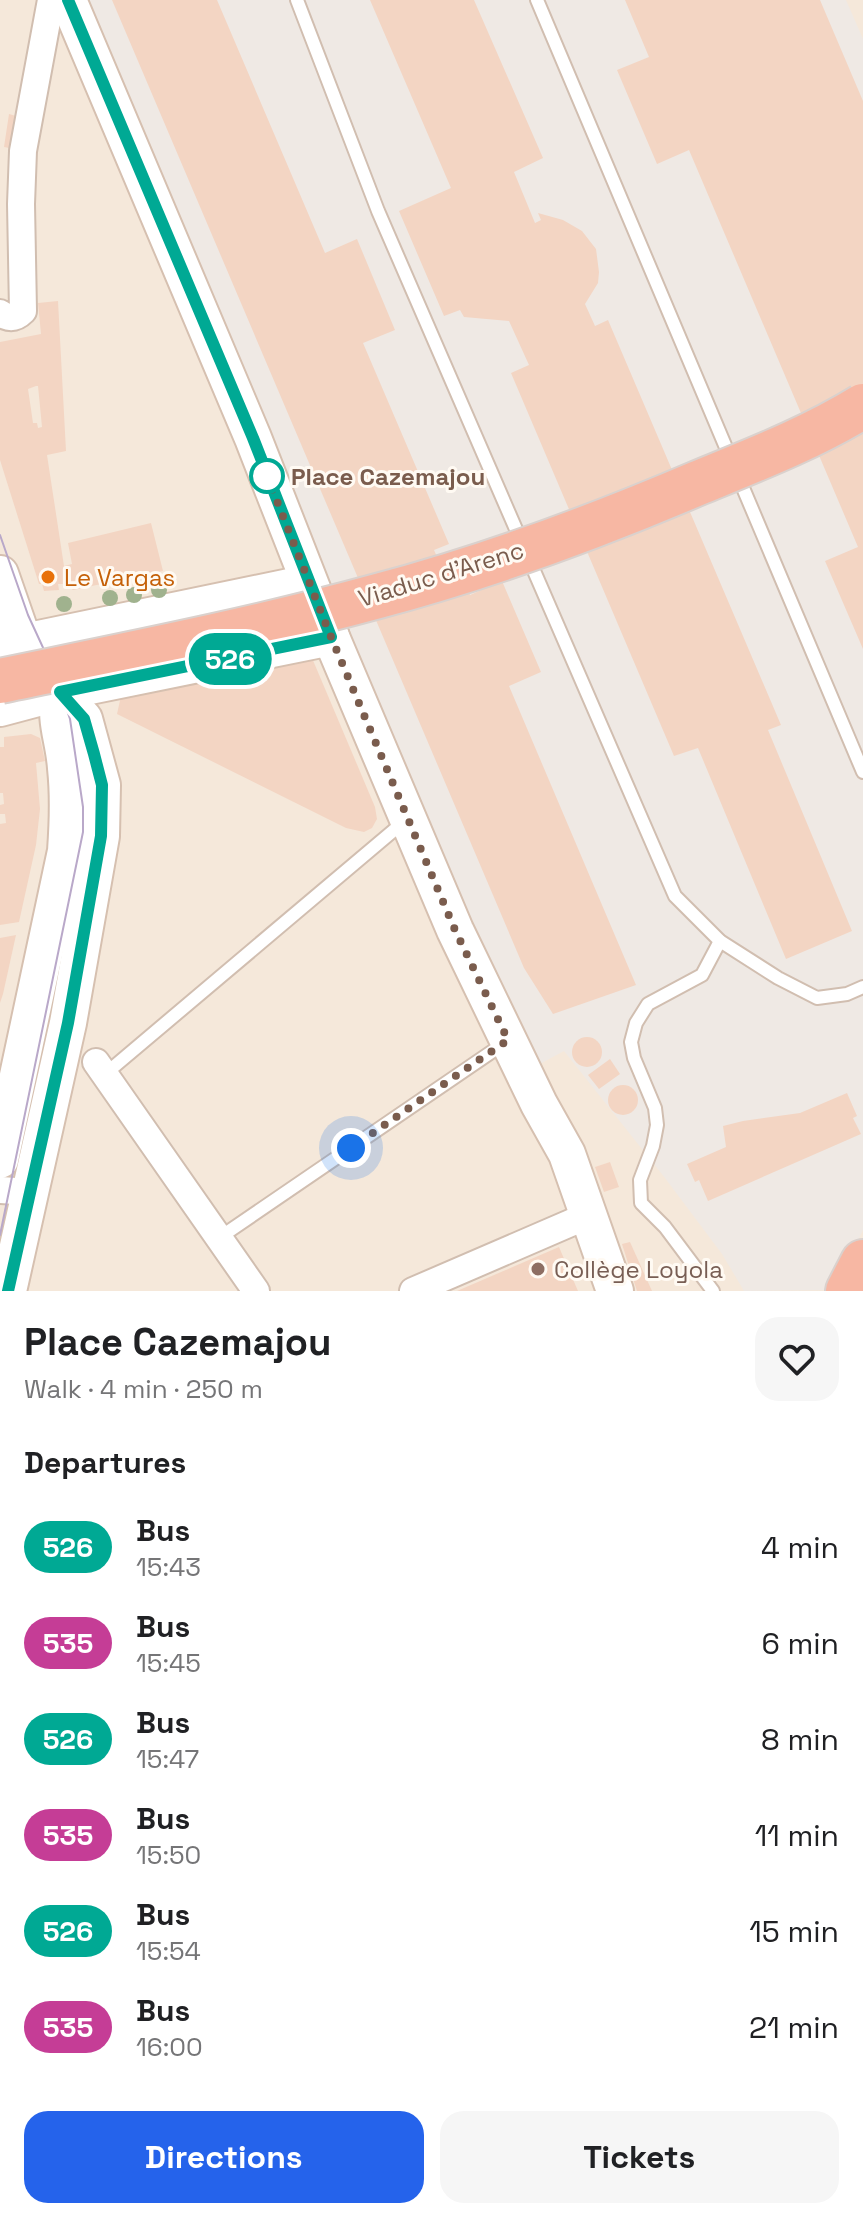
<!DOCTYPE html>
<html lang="en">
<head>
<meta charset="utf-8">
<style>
	body { margin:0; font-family:"Space Grotesk",sans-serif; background:#f6f6f6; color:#202124; height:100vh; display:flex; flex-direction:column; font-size:30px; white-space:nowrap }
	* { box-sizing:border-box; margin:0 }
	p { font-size:26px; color:#757577 }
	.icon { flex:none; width:44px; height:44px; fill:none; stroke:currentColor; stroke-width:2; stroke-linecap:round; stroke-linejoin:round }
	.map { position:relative; height:1291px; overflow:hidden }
	.details { display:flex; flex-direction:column; background:#fff; flex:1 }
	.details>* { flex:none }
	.badge { padding:0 16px; border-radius:26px; font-size:28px; line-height:52px }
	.you { position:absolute; width:40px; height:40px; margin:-20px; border:6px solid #fff; border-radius:50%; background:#1a73e8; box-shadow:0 0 0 12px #1a73e833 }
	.map>.badge { position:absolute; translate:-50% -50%; box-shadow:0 0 0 4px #fff }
	h2 { padding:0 24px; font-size:30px; line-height:72px }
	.round { display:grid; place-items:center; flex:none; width:84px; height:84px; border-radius:24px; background:#f6f6f6 }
	.head { display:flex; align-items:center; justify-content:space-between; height:136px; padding:0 24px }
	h1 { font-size:38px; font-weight:800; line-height:60px }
	.action { display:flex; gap:16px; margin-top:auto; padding:16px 24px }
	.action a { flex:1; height:92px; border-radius:24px; background:#2563eb; color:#fff; font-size:32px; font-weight:800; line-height:92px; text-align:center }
	.action a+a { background:#f6f6f6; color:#202124 }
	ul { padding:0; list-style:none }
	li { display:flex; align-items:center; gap:24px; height:96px; padding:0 24px }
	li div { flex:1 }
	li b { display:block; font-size:30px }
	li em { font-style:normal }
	li .badge { min-width:88px; font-weight:700; text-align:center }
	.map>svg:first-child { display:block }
</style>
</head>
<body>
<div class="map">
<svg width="863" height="1291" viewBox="0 0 863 1291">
	<rect width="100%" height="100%" fill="#fdf6ec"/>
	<rect fill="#f5e8da" x="0" y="0" width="863" height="1291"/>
	<polygon fill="#efe9e4" points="80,0 846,0 863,39 863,1230 834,1290 744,1291 722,1254 665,1178 564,1051 538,1065 475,931"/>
	<g fill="#f3d5c3" fill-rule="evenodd">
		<polygon points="112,0 217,0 325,253 357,239 395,330 363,343 449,544 434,550 454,596 468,590 470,595 502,581 541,672 509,686 636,985 553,1014 524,968"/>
		<polygon points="370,0 474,0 543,158 514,172 535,223 541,220 538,213 563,220 582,231 596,249 599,272 598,283 585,304 595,326 608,320 781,725 768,730 852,931 786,959 698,748 674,756 511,373 529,365 509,321 464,317 460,310 444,316 399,211 451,188"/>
		<polygon points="625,0 820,0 863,101 863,649 825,561 858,547 689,150 657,164 617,70 649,57"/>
		<polygon points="17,112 21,113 14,149 4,147 9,114 16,116"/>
		<path d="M58 301 66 451 47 455 64 566 72 564 68 543 151 523 163 571 73 590 67 584H58L59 590 44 591 42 584H39L0 460V342L41 334 38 303ZM36 386H38L42 427 38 428 37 423H33L28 389Z"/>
		<polygon points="312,658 375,807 377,819 372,828 364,832 346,828 117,714 121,696"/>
		<polygon points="31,734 40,738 45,761 36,763 40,809 36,845 19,922 0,925 0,824 6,823 5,814 0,814 0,805 4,804 3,793 0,793 0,747 4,747 4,737"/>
		<polygon points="16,935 3,994 0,1003 0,938"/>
		<circle cx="587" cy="1052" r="15"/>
		<polygon points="610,1059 620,1074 599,1089 588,1075"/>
		<circle cx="623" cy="1100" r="15"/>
		<polygon points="847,1093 857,1116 853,1118 861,1134 708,1201 699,1180 695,1182 687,1164 726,1147 723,1126 743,1121 800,1113"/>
		<polygon points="610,1162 619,1187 604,1192 595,1167"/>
		<polygon points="630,1242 652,1291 637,1291 622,1244"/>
		<polygon points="559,1247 578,1291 457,1291"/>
	</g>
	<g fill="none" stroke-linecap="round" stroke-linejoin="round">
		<g stroke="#d1beb0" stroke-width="16">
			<g id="lane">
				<polyline points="297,0 378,211 675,896 720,941 778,978 817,998 847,994 863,987"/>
				<polyline points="537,0 863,772"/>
				<polyline points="104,1075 406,820"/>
				<polyline points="219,1238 506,1042"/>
				<polyline points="713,1291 665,1227 641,1203 640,1180 653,1146 657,1125 655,1108 634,1058 631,1042 636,1023 648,1004 702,975 720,941"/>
			</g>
		</g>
		<g stroke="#d1beb0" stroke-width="30">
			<g id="street">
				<path d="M0 313C9 319 15 319 23 311L21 204 23 151 51 0"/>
				<polyline points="96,1062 256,1291"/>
				<polyline points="0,1190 30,1192"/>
				<polyline points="413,1291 589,1215"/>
			</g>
		</g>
		<g stroke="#d6c0b0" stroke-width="40">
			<g id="secondary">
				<polyline points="68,0 253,438 331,637 455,930 539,1104 567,1154 615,1291"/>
				<polyline points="0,574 24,643 60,692 84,719 102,785 101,836 68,1023 8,1291"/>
				<polyline points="5,646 309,583"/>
				<polyline points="0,708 60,692 331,637"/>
				<path d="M0 1160 66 851C68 823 69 796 66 768 64 738 54 723 60 692"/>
			</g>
		</g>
		<g stroke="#dad1cd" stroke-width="48">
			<polyline id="highway" points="848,1291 863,1262"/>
		</g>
		<use href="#lane" stroke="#fff" stroke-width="12"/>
		<use href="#street" stroke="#fff" stroke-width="26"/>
		<use href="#secondary" stroke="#fff" stroke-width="36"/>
		<use href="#highway" stroke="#f7b7a3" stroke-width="44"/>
		<polyline stroke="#b9a8c9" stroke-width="2" points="0,535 28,615 51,665 70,719 83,807 83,832 0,1235"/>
		<g stroke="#dad1cd" stroke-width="48" stroke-linecap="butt">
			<path id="highway-bridge" d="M0 681C126 655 254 630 378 596 487 567 595 527 698 483 754 460 811 438 863 406"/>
		</g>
		<use href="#highway-bridge" stroke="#f7b7a3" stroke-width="44"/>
	</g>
	<g fill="#a0b28e">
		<circle cx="159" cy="590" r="8"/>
		<circle cx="134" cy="595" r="8"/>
		<circle cx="110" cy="598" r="8"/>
		<circle cx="64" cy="604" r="8"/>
	</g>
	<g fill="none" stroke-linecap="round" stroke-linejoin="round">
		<g stroke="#fff" stroke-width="18">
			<polyline id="line" points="8,1291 68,1023 101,836 102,785 94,754 84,719 60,692 331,637 253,438 68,0"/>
		</g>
		<use href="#line" stroke="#00a994" stroke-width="12"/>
		<polyline stroke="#7a5c4d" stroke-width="8" stroke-dasharray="0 14.4" points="267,476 331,637 455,930 508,1040 351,1148"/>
	</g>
	<circle fill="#fff" stroke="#00a994" stroke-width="4" cx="267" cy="476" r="16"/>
	<circle fill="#e8710a" stroke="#fffaf3" stroke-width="3" cx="48" cy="577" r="8"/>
	<circle fill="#8d6e63" stroke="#fffaf3" stroke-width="3" cx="538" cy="1269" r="8"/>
	<g text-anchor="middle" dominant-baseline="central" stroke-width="6" stroke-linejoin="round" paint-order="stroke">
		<g font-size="24" font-weight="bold" fill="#7a5c4d" stroke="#fffaf3" text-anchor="start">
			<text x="291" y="476">Place Cazemajou</text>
		</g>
		<g font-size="24" fill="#7a5c4d" stroke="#fffaf3">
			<text transform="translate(441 574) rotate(-17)">Viaduc d'Arenc</text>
		</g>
		<g font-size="24" fill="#c56008" stroke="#fffaf3" text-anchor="start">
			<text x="64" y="577">Le Vargas</text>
		</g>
		<g font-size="24" fill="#785e54" stroke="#fffaf3" text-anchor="start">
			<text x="554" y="1269">Collège Loyola</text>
		</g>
	</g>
</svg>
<div class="you" style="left:351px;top:1148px"></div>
<b class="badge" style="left:230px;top:659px;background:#00a994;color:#fff">526</b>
</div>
<section class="details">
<div class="head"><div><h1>Place Cazemajou</h1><p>Walk · 4 min · 250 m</p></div><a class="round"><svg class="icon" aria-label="heart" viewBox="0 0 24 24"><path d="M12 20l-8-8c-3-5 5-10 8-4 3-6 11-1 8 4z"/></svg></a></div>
<h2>Departures</h2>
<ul>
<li><span class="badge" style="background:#00a994;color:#fff">526</span><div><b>Bus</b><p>15:43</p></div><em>4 min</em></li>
<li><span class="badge" style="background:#c53d96;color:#fff">535</span><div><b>Bus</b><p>15:45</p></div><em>6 min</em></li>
<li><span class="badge" style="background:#00a994;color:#fff">526</span><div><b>Bus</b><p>15:47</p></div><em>8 min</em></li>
<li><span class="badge" style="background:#c53d96;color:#fff">535</span><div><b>Bus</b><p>15:50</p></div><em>11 min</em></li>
<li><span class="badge" style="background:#00a994;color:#fff">526</span><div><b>Bus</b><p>15:54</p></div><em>15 min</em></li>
<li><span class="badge" style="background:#c53d96;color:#fff">535</span><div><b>Bus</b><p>16:00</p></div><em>21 min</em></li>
</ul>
<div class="action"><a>Directions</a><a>Tickets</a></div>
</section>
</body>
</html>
